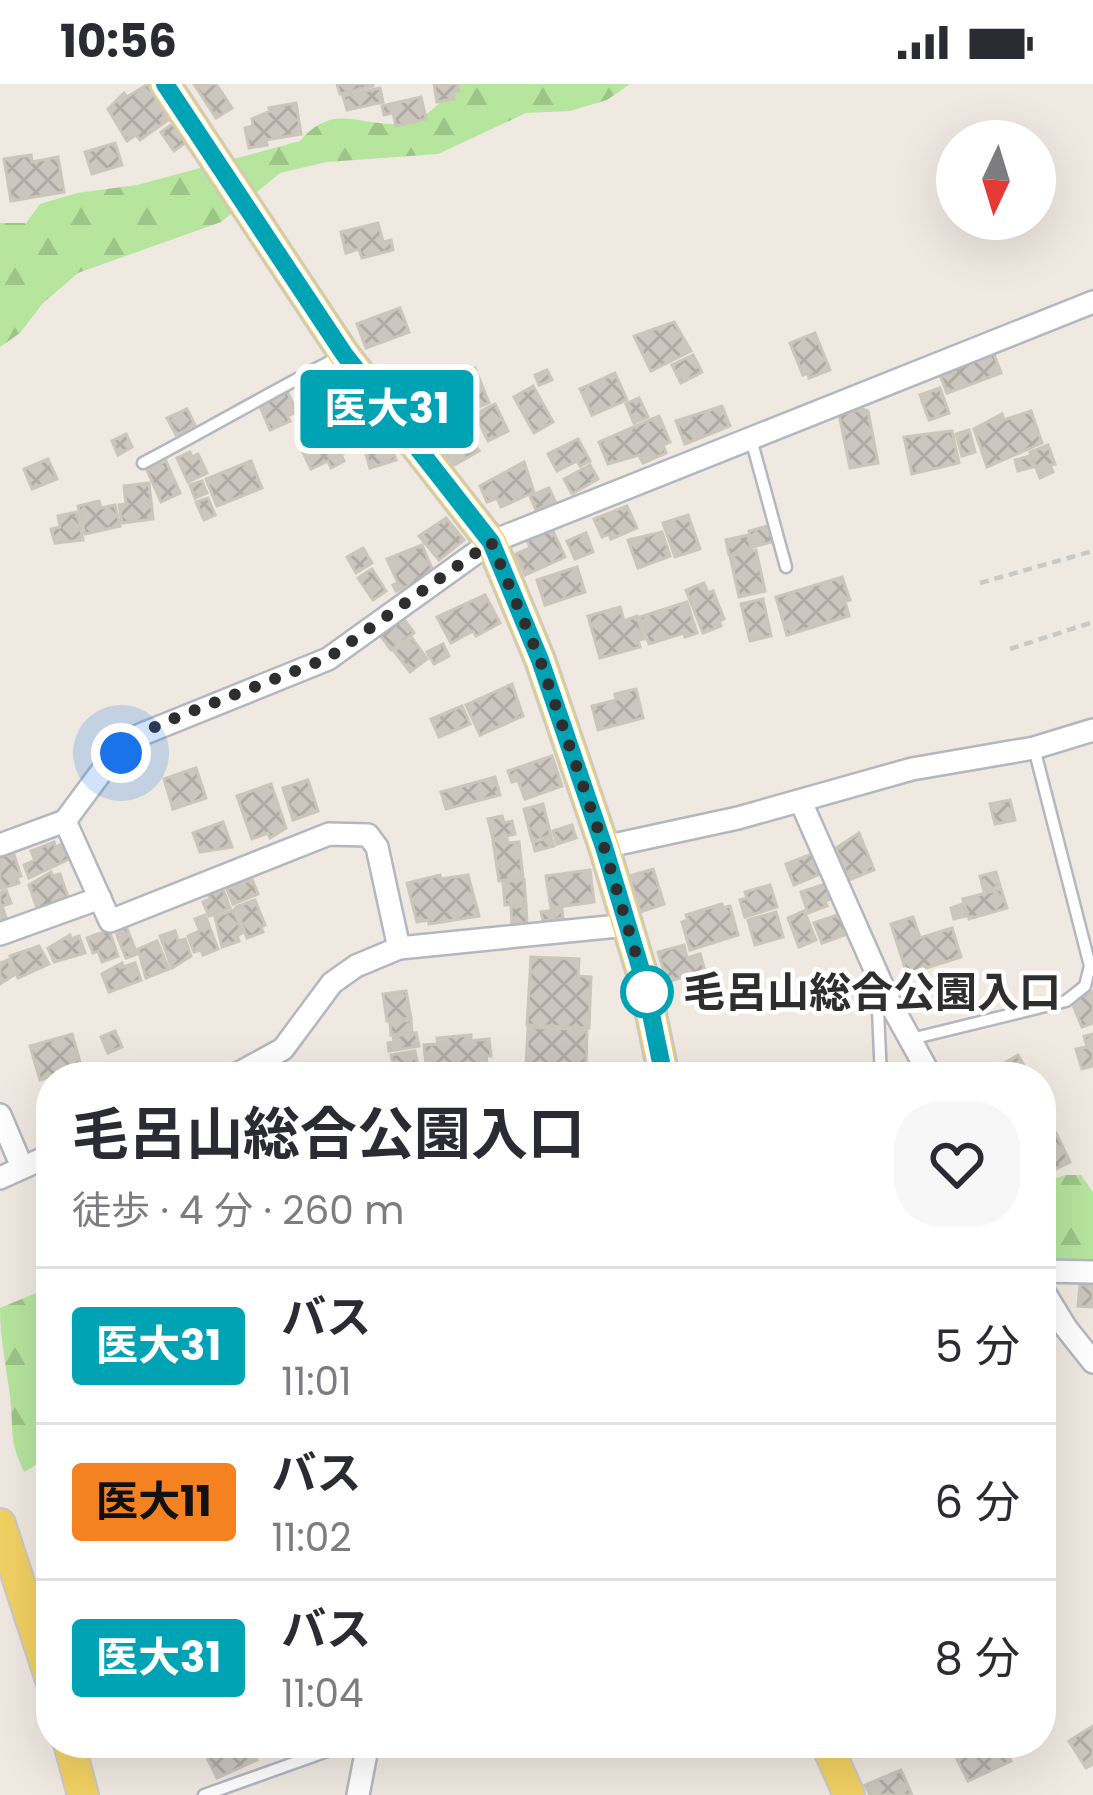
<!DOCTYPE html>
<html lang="ja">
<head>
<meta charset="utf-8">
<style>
	body { margin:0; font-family:Poppins,"Noto Sans JP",sans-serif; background:#f7f7f7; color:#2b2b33; height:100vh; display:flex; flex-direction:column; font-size:45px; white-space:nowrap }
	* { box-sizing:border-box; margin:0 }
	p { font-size:39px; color:#7c7c81 }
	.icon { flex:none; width:66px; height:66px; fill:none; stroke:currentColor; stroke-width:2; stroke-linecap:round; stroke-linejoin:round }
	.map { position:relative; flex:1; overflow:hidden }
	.drawer { position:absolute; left:36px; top:978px; width:1020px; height:696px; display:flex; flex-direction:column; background:#fff; border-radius:48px; box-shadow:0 12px 48px #0002 }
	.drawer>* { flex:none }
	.badge { padding:0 24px; border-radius:9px; font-size:42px; line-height:78px }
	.needle { width:78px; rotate:184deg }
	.buttons { position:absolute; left:936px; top:36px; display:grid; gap:24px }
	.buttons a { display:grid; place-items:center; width:120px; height:120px; border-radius:50%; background:#fff; box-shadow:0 12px 48px #0002; font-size:60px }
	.you { position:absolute; width:60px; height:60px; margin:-30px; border:9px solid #fff; border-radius:50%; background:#1a73e8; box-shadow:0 0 0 18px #1a73e833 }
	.map>.badge { position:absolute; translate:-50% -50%; box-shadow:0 0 0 6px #fff }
	.round { display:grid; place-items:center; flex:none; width:126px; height:126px; border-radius:48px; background:#f7f7f7 }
	.headline { display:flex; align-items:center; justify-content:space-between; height:204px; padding:0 36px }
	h1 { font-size:57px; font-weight:700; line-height:90px }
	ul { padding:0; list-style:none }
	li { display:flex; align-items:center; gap:36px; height:156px; padding:0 36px; border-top:3px solid #e1e1e2 }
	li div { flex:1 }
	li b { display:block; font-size:45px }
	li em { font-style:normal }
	li .badge { min-width:132px; font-weight:700; text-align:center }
	.status { display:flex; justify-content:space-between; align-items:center; height:84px; padding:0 60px; background:#fff; direction:ltr }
	.status svg { height:33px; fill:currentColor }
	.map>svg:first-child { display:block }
</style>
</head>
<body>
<div class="status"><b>10:56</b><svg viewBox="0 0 49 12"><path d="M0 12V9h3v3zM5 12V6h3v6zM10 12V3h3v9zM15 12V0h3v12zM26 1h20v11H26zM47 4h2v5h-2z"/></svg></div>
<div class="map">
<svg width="1093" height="1711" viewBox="0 0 1093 1711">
	<defs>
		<pattern id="forest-firs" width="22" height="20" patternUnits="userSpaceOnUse" patternTransform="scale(3)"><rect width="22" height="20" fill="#b6e59e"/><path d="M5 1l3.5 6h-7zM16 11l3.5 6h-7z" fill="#9dc588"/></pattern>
		<pattern id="building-cross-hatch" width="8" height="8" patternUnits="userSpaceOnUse" patternTransform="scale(3)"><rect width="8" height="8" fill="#cbc7bf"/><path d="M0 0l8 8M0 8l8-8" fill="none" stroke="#afaba4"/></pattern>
	</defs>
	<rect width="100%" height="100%" fill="#efe9e1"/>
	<g fill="url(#forest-firs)">
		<path d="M457 0H630L607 16 570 27 526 29 438 70 327 78 280 89 221 138 78 189 43 219 20 249 0 263V139H26L40 120 77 109 137 101 300 57C333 19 356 41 396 40 422 40 441 19 457 0Z"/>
		<polygon points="1065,1091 1081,1091 1093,1108 1093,1178 1041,1179 1041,1100"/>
		<path d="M36 1209 50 1222 47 1240 51 1244V1372L24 1388C8 1354 14 1347 10 1312 6 1282 0 1254 0 1224Z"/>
	</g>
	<g fill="url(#building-cross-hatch)" stroke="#cbc5ba" stroke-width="3">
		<polygon points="148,0 167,28 163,30 168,36 140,56 136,51 127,57 108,25 124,9 127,13"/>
		<polygon points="194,0 216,0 232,24 216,34"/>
		<polygon points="337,0 373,0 373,2 340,10"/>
		<polygon points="434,0 458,0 459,7 453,8 454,15 437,18"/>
		<polygon points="380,4 383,18 347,26 343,12"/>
		<polygon points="421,13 426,35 396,42 393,29 384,31 382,22"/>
		<polygon points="296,19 301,50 266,56 267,61 249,64 245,44 253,42 252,35 270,27 269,24"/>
		<polygon points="175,38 188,57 174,67 161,48"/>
		<polygon points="115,59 122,81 92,90 85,68"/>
		<polygon points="31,71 32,78 58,73 64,108 11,117 4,75"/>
		<polygon points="378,139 383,158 391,156 393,166 362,174 359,165 346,169 341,148"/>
		<polygon points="400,224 409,248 366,264 357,240"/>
		<polygon points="674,238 691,267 651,287 634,252"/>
		<polygon points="815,249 830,286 809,294 808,289 803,291 790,259"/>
		<polygon points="994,270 1001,289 947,309 940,291"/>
		<polygon points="693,271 702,288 681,299 672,281"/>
		<polygon points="443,284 448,296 475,284 489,319 440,338 421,293"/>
		<polygon points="547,286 552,296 539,301 535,291"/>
		<polygon points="615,289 627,316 592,331 580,305"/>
		<polygon points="533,302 553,338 534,349 514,313"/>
		<polygon points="940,304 949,329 929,336 920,311"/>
		<polygon points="287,307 297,328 287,332 290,337 270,346 259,320"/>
		<polygon points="343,311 362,360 341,371 344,377 331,384 328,377 311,385 297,356 334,337 326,320"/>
		<polygon points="639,314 648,333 634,339 626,320"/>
		<polygon points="495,320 508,347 488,357 475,330"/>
		<polygon points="722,322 730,342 685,360 676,337"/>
		<polygon points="187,325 195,341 176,351 167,334"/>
		<polygon points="863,325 868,327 878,379 850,384 839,330"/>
		<polygon points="1031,327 1042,359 987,383 974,345 1002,330 1004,336"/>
		<polygon points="659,332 670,358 663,361 666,369 643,379 639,371 608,380 599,358"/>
		<polygon points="462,342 479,367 454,381 438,361"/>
		<polygon points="969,346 975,368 962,372 956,350"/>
		<polygon points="952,347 959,379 912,390 904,353"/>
		<polygon points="126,350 132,363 118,371 112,357"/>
		<polygon points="578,355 590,377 580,382 577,377 557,387 548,370"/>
		<polygon points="389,356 396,376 370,384 364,364"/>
		<polygon points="1048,361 1055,380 1050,381 1053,388 1040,394 1030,368"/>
		<polygon points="190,368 192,373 198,370 207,389 188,398 177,374"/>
		<polygon points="1029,372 1033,383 1018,387 1015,376"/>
		<polygon points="48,375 57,395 32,405 24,385"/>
		<polygon points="166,377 180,409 161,418 147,386"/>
		<polygon points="251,377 262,404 217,422 206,395"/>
		<polygon points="524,378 534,408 501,423 497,414 487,418 480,402"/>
		<polygon points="590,381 598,395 572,410 564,395"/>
		<polygon points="202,397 207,409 195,414 190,401"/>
		<polygon points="149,399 153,435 122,439 119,421 126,420 124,402"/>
		<polygon points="549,404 555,417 536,426 530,412"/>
		<polygon points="208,414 215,431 204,436 196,418"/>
		<polygon points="99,417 101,424 115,421 120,442 85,450 78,422"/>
		<polygon points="627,422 637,444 611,455 609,450 602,453 594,435"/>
		<polygon points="77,428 83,456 55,459 51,445 60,443 58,432"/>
		<polygon points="688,431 700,465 675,473 663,439"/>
		<polygon points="446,434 464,456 439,476 419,452"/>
		<polygon points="771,441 775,457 753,463 749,447"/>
		<polygon points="552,445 565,473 525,491 516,470 530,464 527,456"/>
		<polygon points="662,448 670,472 638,484 628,456"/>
		<polygon points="586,449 593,468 575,475 567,457"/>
		<polygon points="748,451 751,465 729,471 726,456"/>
		<polygon points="422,461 433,487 426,490 427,494 396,507 393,501 398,499 387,475"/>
		<polygon points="363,464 372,479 356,489 347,473"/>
		<polygon points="756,466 765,507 739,513 730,472"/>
		<polygon points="577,483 585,508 545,521 537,496"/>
		<polygon points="372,485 386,507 373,516 358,494"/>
		<polygon points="842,493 850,516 845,517 849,532 787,551 776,513"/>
		<polygon points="704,499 708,509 713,507 724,535 719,537 721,542 703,549 686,506"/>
		<polygon points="485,511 500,539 476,552 473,547 451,559 437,533"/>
		<polygon points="763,515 771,552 750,557 741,520"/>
		<polygon points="687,518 697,549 685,553 684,549 649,560 640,533"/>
		<polygon points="620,523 624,537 637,532 644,555 638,556 640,563 600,574 588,532"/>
		<polygon points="403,534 414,549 391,566 380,551"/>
		<polygon points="412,554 427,575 410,588 394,567"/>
		<polygon points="443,560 449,572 434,580 427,568"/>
		<polygon points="512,600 523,632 480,651 466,621"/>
		<polygon points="636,605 643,634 598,646 592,622 616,616 615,610"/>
		<polygon points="462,622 470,640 439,653 431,635"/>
		<polygon points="552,672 562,702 525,715 518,696 512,698 508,687"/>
		<polygon points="196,684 206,714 173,725 164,695"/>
		<polygon points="495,693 500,711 446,725 441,708"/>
		<polygon points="308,696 318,727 293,736 283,704"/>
		<polygon points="271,700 286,744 270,754 268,749 252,755 237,712"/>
		<polygon points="1010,716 1015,736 995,740 990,720"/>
		<polygon points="543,720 551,752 532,757 524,725"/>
		<polygon points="502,732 504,739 512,737 515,750 493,755 488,735"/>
		<polygon points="223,738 232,763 200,768 193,749"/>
		<polygon points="572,741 576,754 557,760 553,747"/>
		<polygon points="859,749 874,786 849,796 836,764"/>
		<polygon points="551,753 554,762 535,767 533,758"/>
		<polygon points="507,755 508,759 519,758 523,794 499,797 493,757"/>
		<polygon points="54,758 55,763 63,760 69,775 29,794 24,781 35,776 31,767"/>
		<polygon points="13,768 21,792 17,793 19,799 0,805 0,772"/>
		<polygon points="817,768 825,788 794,801 786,780"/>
		<polygon points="653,785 664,820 640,828 629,792"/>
		<polygon points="590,786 594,818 551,824 546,792"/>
		<polygon points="51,788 52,792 60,790 69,816 38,827 29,801"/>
		<polygon points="996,788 1000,802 984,807 980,792"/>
		<polygon points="440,791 441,795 468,791 479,832 429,840 428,836 417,838 407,799"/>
		<polygon points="252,795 258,810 233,820 227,805"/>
		<polygon points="524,796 526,820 505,821 503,798"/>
		<polygon points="828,799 834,814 825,817 827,822 808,829 801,808"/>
		<polygon points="770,801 777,823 745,833 740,816 747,814 745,808"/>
		<polygon points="223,805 230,824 209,832 203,818 210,815 208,810"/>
		<polygon points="1001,805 1007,824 969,835 963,815"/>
		<polygon points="6,806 11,819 2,822 7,836 0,838 0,809"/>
		<polygon points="255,816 265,841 261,843 263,848 247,854 236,823"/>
		<polygon points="722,820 723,824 730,822 738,851 690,866 682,838 688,836 686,831"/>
		<polygon points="963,820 966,832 954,835 951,824"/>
		<polygon points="526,822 527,840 512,841 511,823"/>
		<polygon points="562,825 563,834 543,837 541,828"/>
		<polygon points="234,826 242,849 237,851 239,857 222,863 215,833"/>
		<polygon points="804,827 816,856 799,863 788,834"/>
		<polygon points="776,828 783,853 755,861 748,836"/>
		<polygon points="843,829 850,849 822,859 814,839"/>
		<polygon points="205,831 218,865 203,871 201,866 194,868 188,852 200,847 195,835"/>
		<polygon points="913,833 920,854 952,844 961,873 907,890 891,840"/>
		<polygon points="126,842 137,870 126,874 115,846"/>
		<polygon points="109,846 118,872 102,878 98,867 93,869 87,854"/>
		<polygon points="175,847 178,857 185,855 191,872 172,884 160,852"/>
		<polygon points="70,851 71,855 79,852 85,869 54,878 48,864"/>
		<polygon points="157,857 169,885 146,894 138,865"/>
		<polygon points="684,861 687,874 700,870 705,887 667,898 658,868"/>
		<polygon points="39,862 49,880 18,894 10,872"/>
		<polygon points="531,873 579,875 578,892 591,893 589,944 527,941"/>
		<polygon points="8,876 14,891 0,900 0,879"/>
		<polygon points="122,879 123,883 135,879 141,896 109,908 102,890"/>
		<polygon points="406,907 411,934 387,937 383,910"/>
		<polygon points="1093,907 1093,939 1082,943 1071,916"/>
		<polygon points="411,936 412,948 391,951 390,939"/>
		<polygon points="528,943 587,946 586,987 526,984"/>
		<polygon points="115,947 122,963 108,969 101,953"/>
		<polygon points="416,949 419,962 389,967 388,959 394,958 393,952"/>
		<polygon points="72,950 81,981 40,996 30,962"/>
		<polygon points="1093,950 1093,982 1082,985 1076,965 1087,963 1084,952"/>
		<polygon points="471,951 471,957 489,955 491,972 486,972 487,979 474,980 475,992 427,993 424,961 438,960 437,954"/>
		<polygon points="415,967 420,993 395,993 391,971"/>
		<polygon points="1018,971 1030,992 993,993 989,988"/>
		<polygon points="872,986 873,993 843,993 854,990 854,987"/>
		<polygon points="1056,1049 1070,1078 1041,1092 1041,1056"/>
		<polygon points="1080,1200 1093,1201 1093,1223 1078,1222"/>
		<polygon points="1093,1642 1093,1680 1086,1684 1069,1657"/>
		<polygon points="174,1659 200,1659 181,1670"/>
		<polygon points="230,1659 248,1659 257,1676 217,1694 206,1672"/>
		<polygon points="963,1659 1003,1659 1011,1677 968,1697 954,1669 965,1663"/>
		<polygon points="901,1686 912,1711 870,1711 865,1701"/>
	</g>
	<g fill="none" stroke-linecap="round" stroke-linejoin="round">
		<g stroke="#b4b7c1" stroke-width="15">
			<g id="lane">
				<polyline points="751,355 786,483"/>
				<path d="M143 379C210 344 274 306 341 272"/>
				<polyline points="877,904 881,993"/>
				<polyline points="911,955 1066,917 1085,902 1090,882 1034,664"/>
				<polyline points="204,1711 350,1659"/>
			</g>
		</g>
		<g stroke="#b4b7c1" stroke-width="26">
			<g id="street">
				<polyline points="801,718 889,917 931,993"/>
				<polyline points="65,737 110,837 329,750 368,751 377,763 399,864"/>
				<polyline points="0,761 65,737 102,687 140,651 328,575 491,458 1093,218"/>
				<polyline points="604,763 738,734 912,685 1034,664 1093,646"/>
				<polyline points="0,850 100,814"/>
				<polyline points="232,993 283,965 332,899 356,882 399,864 628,841"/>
				<polyline points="0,1031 22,1083"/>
				<polyline points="0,1094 51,1071"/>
				<polyline points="1041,1187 1093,1188"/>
				<polyline points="1041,1203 1066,1244 1093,1278"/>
				<polyline points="358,1711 368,1659"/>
			</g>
		</g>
		<g stroke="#c9c9c9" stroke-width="34">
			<g id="primary">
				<polyline points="165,0 344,270 491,458 540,576 604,763 644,896 664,993"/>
				<polyline points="0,1440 51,1596"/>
				<polyline points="69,1659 83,1711"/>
				<polyline points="826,1659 849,1711"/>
			</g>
		</g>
		<g stroke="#c9c9c9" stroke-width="4.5" stroke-dasharray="9 6" stroke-linecap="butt">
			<polyline points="980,499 1093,467"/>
			<polyline points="1010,565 1093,538"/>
		</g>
		<use href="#lane" stroke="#fff" stroke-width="10"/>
		<use href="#street" stroke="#fff" stroke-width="21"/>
		<use href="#primary" stroke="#f2d163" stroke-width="30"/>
	</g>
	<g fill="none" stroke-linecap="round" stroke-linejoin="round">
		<g stroke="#fff" stroke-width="27">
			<polyline id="line" points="165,0 344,270 491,458 540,576 604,763 644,896 664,993"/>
		</g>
		<use href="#line" stroke="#00a3b4" stroke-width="18"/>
		<polyline stroke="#2e2e2e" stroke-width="12" stroke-dasharray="0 21.6" points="121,669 140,650 170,636 328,574 491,458 540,576 604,763 647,908"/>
	</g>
	<circle fill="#fff" stroke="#00a3b4" stroke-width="6" cx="647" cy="908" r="24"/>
	<g text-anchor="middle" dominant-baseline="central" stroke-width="9" stroke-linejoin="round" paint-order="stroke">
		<g font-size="42" font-weight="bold" fill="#2e2e2e" stroke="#fff" text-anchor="start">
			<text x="683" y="908">毛呂山総合公園入口</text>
		</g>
	</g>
</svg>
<div class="buttons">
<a><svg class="needle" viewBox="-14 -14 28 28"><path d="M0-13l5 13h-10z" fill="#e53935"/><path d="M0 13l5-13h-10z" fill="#7c7c81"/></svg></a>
</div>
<div class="you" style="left:121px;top:669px"></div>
<b class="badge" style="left:387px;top:325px;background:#00a3b4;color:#fff">医大31</b>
<section class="drawer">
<div class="headline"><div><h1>毛呂山総合公園入口</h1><p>徒歩 · 4 分 · 260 m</p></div><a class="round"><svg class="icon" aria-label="heart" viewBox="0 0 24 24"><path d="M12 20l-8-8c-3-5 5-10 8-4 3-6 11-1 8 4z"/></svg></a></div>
<ul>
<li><span class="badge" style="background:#00a3b4;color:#fff">医大31</span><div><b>バス</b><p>11:01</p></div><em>5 分</em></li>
<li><span class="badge" style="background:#f58220;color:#111">医大11</span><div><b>バス</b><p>11:02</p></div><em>6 分</em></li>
<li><span class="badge" style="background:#00a3b4;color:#fff">医大31</span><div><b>バス</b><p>11:04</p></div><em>8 分</em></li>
</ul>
</section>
</div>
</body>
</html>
